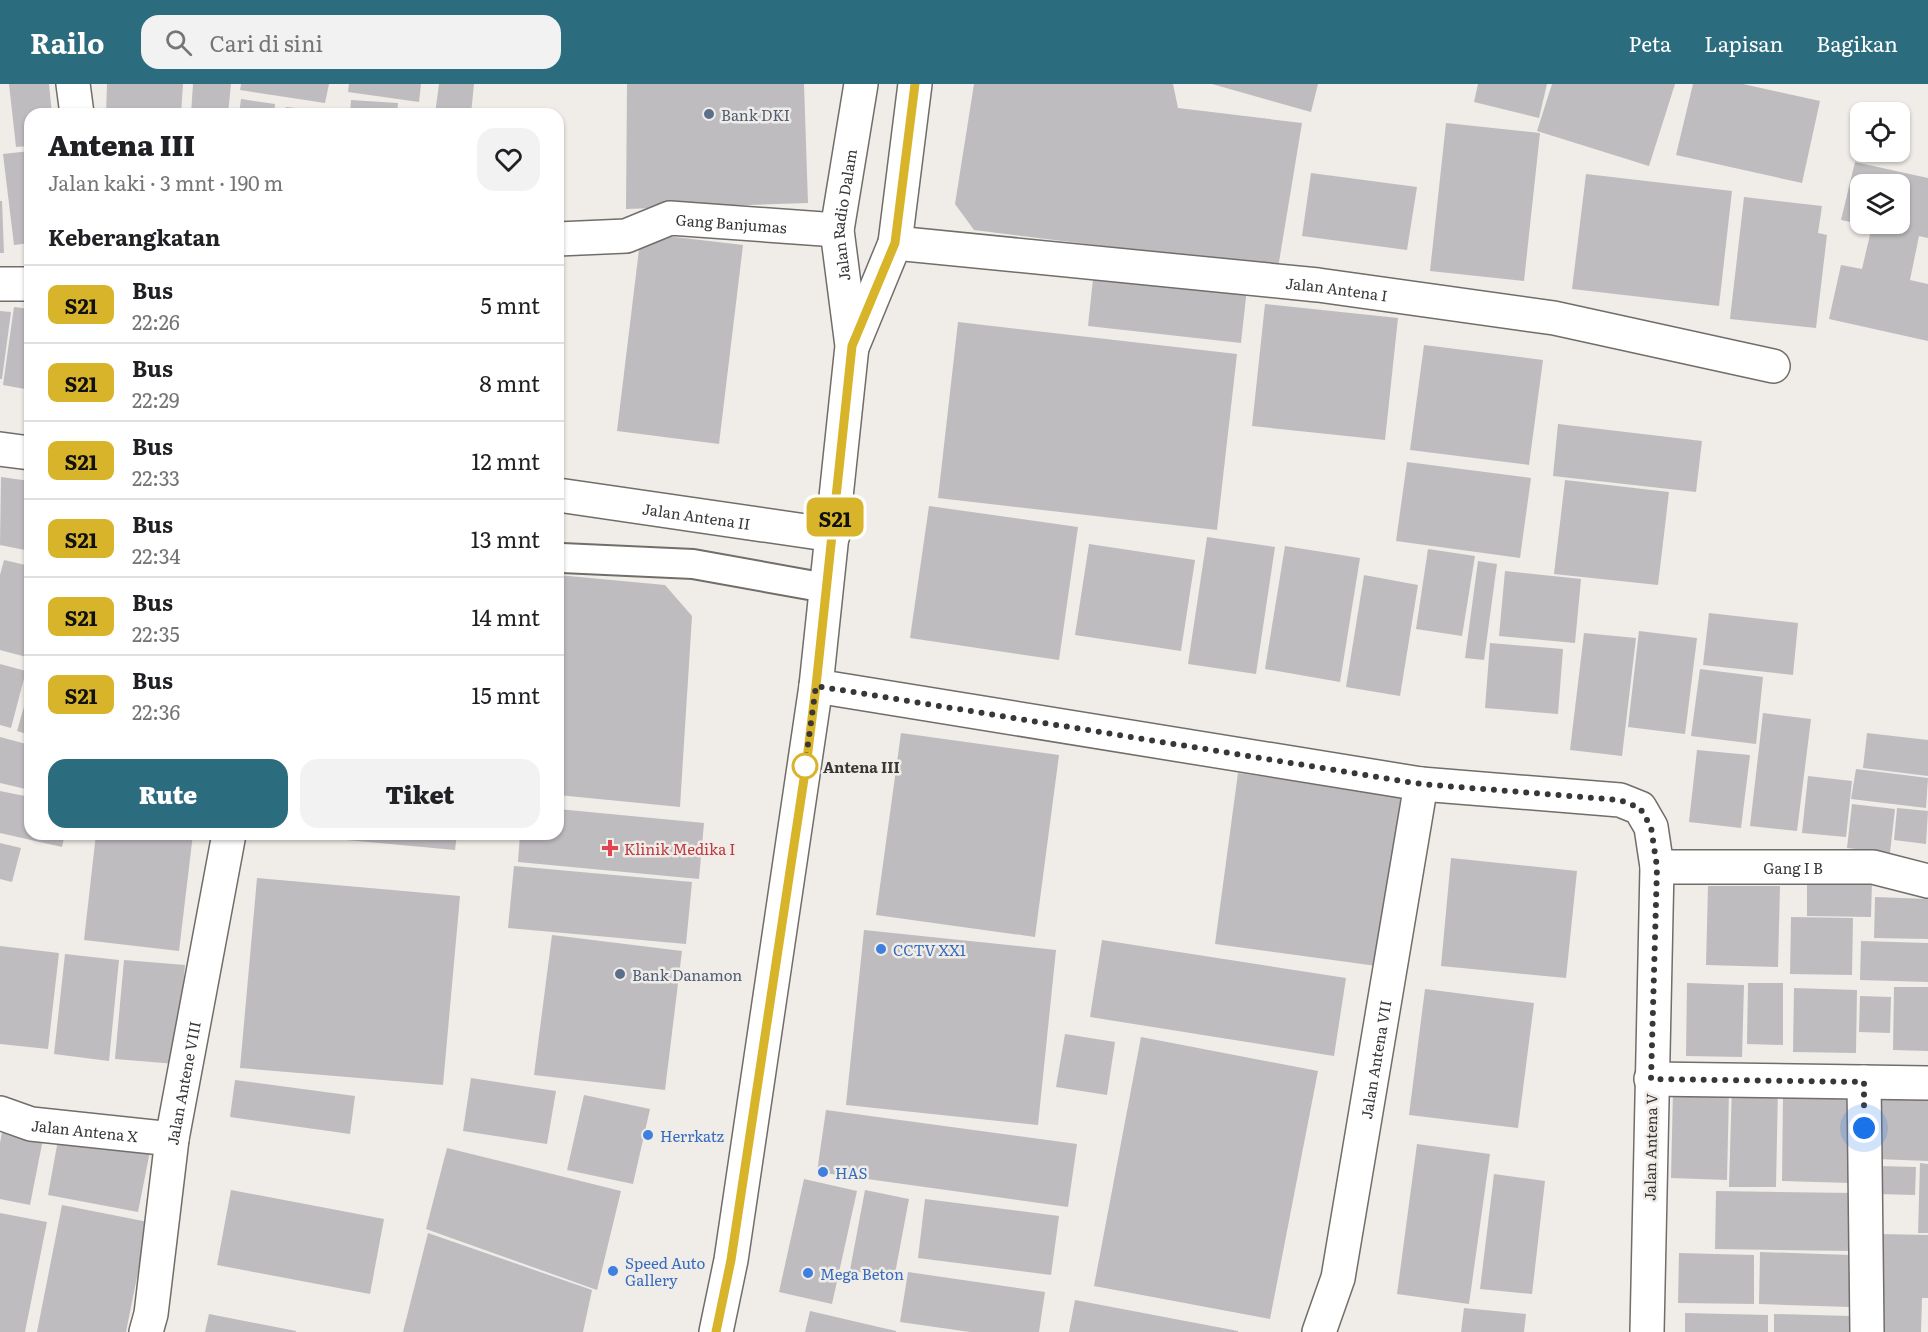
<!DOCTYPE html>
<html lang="id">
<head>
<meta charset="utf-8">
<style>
	body { margin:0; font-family:Literata,serif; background:#f2f2f2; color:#202124; height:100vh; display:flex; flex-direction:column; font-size:22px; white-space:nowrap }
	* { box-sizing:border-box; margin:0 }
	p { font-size:20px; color:#757577 }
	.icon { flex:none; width:33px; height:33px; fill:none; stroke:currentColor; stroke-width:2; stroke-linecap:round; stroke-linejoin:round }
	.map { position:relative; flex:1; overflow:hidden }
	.panel { position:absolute; left:24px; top:24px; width:540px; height:732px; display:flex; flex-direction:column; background:#fff; border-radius:18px; box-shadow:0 2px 4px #0004 }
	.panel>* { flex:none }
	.badge { padding:0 12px; border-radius:9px; font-size:21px; line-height:39px }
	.controls { position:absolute; left:1850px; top:18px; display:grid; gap:12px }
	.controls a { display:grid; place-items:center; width:60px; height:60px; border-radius:12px; background:#fff; box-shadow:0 2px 4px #0004; font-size:30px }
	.you { position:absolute; width:30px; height:30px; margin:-15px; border:4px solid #fff; border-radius:50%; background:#1a73e8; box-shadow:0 0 0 9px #1a73e833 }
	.map>.badge { position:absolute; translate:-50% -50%; box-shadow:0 0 0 3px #fff }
	h2 { padding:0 24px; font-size:22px; line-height:54px }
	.round { display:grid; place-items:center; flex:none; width:63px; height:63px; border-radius:18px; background:#f2f2f2 }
	.headline { display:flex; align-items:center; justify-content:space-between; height:102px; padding:0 24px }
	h1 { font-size:28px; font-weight:800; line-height:45px }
	.action { display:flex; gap:12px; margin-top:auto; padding:12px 24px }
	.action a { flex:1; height:69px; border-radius:18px; background:#2b6c7f; color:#fff; font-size:24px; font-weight:800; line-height:69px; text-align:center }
	.action a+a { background:#f2f2f2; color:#202124 }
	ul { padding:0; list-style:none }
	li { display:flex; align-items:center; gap:18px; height:78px; padding:0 24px; border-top:2px solid #e0e0e0 }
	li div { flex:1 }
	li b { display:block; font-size:22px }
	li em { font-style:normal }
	li .badge { min-width:66px; font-weight:700; text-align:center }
	header { display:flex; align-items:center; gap:36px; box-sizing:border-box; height:84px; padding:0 30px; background:#2b6c7f; color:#fff }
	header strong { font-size:28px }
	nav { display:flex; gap:33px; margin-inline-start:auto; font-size:21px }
	.search { width:420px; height:54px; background:#f2f2f2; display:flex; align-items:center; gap:15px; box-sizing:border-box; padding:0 21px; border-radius:18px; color:#757577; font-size:22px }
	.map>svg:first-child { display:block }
</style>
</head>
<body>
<header>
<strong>Railo</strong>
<div class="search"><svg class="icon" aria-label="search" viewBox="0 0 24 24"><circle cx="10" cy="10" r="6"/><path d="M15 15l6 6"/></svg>Cari di sini</div>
<nav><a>Peta</a><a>Lapisan</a><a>Bagikan</a></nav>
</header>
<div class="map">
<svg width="1928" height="1248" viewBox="0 0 1928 1248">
	<rect width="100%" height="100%" fill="#f0ece8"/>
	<g fill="#bfbcc0">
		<polygon points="9,0 49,0 52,30 30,30 30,62 16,63"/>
		<polygon points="107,0 183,0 181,30 106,30"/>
		<polygon points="193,0 231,0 228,30 191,30"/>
		<polygon points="241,0 329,0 325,19 240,6"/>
		<polygon points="349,0 421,0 419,18 348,8"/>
		<polygon points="439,0 474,0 471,30 435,30"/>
		<polygon points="627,0 804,0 808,119 626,125"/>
		<polygon points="974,0 1173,0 1178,24 1302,39 1278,184 974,146 955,120"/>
		<polygon points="1212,0 1318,0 1311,28"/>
		<polygon points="1478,0 1547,0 1539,34 1474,18"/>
		<polygon points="1552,0 1675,0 1649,82 1537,47"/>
		<polygon points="1693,0 1743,0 1820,17 1802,99 1676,71"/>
		<polygon points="241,15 275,20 274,30 239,30"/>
		<polygon points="351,16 398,19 397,30 350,30"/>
		<polygon points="286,23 333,28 332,30 285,30"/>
		<polygon points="1446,39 1540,49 1524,197 1430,187"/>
		<polygon points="30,67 30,159 14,161 3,70"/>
		<polygon points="1855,78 1928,94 1928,154 1919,152 1910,196 1928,200 1928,257 1829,235 1841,181 1862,185 1872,142 1864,140 1899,140 1899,100 1860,100 1860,140 1841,136"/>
		<polygon points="1311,89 1417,103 1407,166 1302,152"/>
		<polygon points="1586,90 1732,107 1719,222 1572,205"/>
		<polygon points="1744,113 1822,122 1818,149 1827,151 1816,244 1730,235"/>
		<polygon points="0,117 2,117 4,169 0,169"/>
		<polygon points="641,149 743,161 719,360 617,347"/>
		<polygon points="1094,186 1247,204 1241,259 1088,242"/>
		<polygon points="1265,220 1398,234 1385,356 1252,342"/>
		<polygon points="14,223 30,225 30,269 25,305 3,301"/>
		<polygon points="0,227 11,228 2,295 0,295"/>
		<polygon points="958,238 1237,270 1217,446 938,414"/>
		<polygon points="1424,261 1543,276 1529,381 1410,366"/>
		<polygon points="29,314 30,314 30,347 25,346"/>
		<polygon points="1558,340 1702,357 1696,408 1553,392"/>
		<polygon points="1407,378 1531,394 1520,474 1396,457"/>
		<polygon points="1,393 30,397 30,467 0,461"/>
		<polygon points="1565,396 1669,408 1658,501 1554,490"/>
		<polygon points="929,422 1078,443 1059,576 910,554"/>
		<polygon points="1207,453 1275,463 1256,590 1188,580"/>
		<polygon points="1089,460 1195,476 1181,567 1075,551"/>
		<polygon points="1285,462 1360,474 1340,598 1265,585"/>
		<polygon points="1428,465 1475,472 1462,552 1416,545"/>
		<polygon points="4,476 30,482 30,574 0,566 0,491"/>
		<polygon points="1478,477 1497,480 1484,576 1465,574"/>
		<polygon points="1505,487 1581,495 1575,559 1499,552"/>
		<polygon points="558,491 665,501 692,532 680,723 558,711"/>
		<polygon points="1364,491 1418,501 1400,612 1346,603"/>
		<polygon points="1709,529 1798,539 1793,591 1703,581"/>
		<polygon points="1639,547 1697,554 1685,650 1628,643"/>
		<polygon points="1584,549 1636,554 1622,672 1570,666"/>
		<polygon points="1490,559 1563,565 1558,630 1485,624"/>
		<polygon points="0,580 26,587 11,644 0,641"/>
		<polygon points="1700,585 1763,593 1756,660 1691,652"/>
		<polygon points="29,605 30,606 30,651 17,647"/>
		<polygon points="1763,629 1811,635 1797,747 1750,742"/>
		<polygon points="901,649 1059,671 1035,853 876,831"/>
		<polygon points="1867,649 1928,656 1928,692 1863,684"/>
		<polygon points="0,653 30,661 30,706 0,699"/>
		<polygon points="1697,666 1750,671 1741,744 1689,738"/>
		<polygon points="1856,685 1928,694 1926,724 1851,715"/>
		<polygon points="1238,689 1401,711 1377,882 1215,860"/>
		<polygon points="1808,692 1852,697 1846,753 1802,749"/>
		<polygon points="0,707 30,713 30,750 65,750 62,763 0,749"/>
		<polygon points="1852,720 1895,725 1890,769 1847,764"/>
		<polygon points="1897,724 1928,727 1926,760 1894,756"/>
		<polygon points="558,725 704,739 699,795 518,778 520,750 558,750"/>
		<polygon points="96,750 193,750 179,867 84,856"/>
		<polygon points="303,750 457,750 455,766 303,752"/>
		<polygon points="0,759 21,764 12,798 0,795"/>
		<polygon points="1451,774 1577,787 1566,894 1441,882"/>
		<polygon points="514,782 692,798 686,860 508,844"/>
		<polygon points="257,794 460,812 443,1001 240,984"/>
		<polygon points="1807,795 1872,797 1871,833 1807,832"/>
		<polygon points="1708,802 1780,802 1778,883 1706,881"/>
		<polygon points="1875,813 1928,815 1928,855 1874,854"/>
		<polygon points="1791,833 1853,834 1852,891 1790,890"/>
		<polygon points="864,846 1056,866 1038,1041 846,1021"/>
		<polygon points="552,851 682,867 665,1006 534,991"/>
		<polygon points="1102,856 1346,894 1334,972 1090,933"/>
		<polygon points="1861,857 1928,859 1928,898 1860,896"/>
		<polygon points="0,862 59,869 48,965 0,960"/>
		<polygon points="65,870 119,876 109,977 54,970"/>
		<polygon points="124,876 185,881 176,980 115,975"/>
		<polygon points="1687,899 1744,901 1742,973 1686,972"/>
		<polygon points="1748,899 1783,899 1783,961 1747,960"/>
		<polygon points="1894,903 1928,903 1928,967 1893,966"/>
		<polygon points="1794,904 1857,906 1856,969 1793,968"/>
		<polygon points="1425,905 1534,919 1518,1044 1409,1031"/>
		<polygon points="1860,912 1891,913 1890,949 1859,948"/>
		<polygon points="1065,950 1115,958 1107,1011 1056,1003"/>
		<polygon points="1141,953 1318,987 1270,1235 1094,1202"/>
		<polygon points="471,994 556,1007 547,1060 463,1047"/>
		<polygon points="235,996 355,1012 350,1050 230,1033"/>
		<polygon points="1732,1001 1778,1002 1776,1103 1729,1103"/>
		<polygon points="1878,1001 1928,1002 1928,1077 1876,1075"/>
		<polygon points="1673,1006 1729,1007 1727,1096 1671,1094"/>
		<polygon points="1783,1009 1853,1010 1851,1099 1782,1097"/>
		<polygon points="584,1011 650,1025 633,1100 567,1086"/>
		<polygon points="826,1026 1077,1060 1068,1123 817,1088"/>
		<polygon points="3,1043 44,1050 30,1121 0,1115 0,1059"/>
		<polygon points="60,1045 151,1062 138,1128 48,1111"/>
		<polygon points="1417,1060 1490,1070 1469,1220 1397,1210"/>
		<polygon points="447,1064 621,1107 597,1206 426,1145"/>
		<polygon points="1920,1079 1928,1080 1928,1149 1918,1149"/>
		<polygon points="1878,1082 1916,1083 1915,1111 1877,1110"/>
		<polygon points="1494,1090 1545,1097 1532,1210 1480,1205"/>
		<polygon points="804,1095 857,1107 832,1220 779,1208"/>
		<polygon points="231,1106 384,1135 370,1210 217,1181"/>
		<polygon points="865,1106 909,1115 894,1195 850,1186"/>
		<polygon points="1716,1107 1853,1109 1851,1167 1715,1165"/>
		<polygon points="925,1115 1059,1132 1051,1191 918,1174"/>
		<polygon points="62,1121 148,1138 126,1248 37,1248"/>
		<polygon points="0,1129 47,1138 25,1248 0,1248"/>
		<polygon points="428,1149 592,1206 583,1248 403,1248"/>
		<polygon points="1880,1150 1928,1151 1928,1214 1922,1214 1921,1248 1878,1248"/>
		<polygon points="1760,1168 1851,1171 1850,1223 1759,1220"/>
		<polygon points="1679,1169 1754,1171 1754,1220 1678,1219"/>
		<polygon points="908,1188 1045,1208 1039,1248 970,1248 900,1238"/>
		<polygon points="1075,1216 1238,1247 1238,1248 1069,1248"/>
		<polygon points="1464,1224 1526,1230 1524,1248 1461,1248"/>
		<polygon points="810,1227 896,1247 896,1248 805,1248"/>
		<polygon points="1685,1229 1768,1231 1768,1248 1685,1248"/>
		<polygon points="209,1230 296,1247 296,1248 205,1248"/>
		<polygon points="1774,1230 1849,1232 1849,1248 1774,1248"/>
	</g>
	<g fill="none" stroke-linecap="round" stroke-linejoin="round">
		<g stroke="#716d69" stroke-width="32">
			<polyline id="service" points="562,474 693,480 826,504"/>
		</g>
		<g stroke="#716d69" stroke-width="36">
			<g id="minor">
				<polyline points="73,0 77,30"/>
				<path id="s1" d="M558 155 626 152 670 134 837 146"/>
				<path id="s2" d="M895 159 1318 201 1554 234 1773 282"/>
				<polyline points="0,200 30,200"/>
				<polyline points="0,365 30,369"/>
				<path id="s3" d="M558 411 833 451"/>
				<polyline points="816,602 1421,700 1620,716 1640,724 1651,743 1657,783 1647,1248"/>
				<path id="s4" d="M1657 783H1873L1928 797"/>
				<polyline points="1651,995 1928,999"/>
				<polyline points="1864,998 1867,1248"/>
				<path id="s5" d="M0 1029 31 1040 172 1055"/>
				<path id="s6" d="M146 1248 151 1230 172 1055 229 750"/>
				<path id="s7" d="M1319 1248 1338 1194 1421 700"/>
			</g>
		</g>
		<g stroke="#716d69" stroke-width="36">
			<g id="secondary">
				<polyline points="853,261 895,159 915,0"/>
				<path id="s8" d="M716 1248 731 1176 816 602 852 262 837 146 861 0"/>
			</g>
		</g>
		<use href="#service" stroke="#fff" stroke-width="28"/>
		<use href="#minor" stroke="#fff" stroke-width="33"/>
		<use href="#secondary" stroke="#fff" stroke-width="33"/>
	</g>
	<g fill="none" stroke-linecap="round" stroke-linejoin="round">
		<g stroke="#fff" stroke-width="14">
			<polyline id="line" points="716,1248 731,1176 807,675 816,602 852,262 895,159 915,0"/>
		</g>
		<use href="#line" stroke="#d8b42a" stroke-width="9"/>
		<polyline stroke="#393736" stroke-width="6" stroke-dasharray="0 10.8" points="805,682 816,602 1421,700 1620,716 1640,724 1651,743 1657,783 1651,995 1864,998 1864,1044"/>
	</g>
	<g fill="#5c6f8a" stroke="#f0ece8" stroke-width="2">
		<circle cx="709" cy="30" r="6"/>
		<circle cx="620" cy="890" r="6"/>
	</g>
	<circle fill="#fff" stroke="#d8b42a" stroke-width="3" cx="805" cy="682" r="12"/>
	<path fill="#e0444e" stroke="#f0ece8" stroke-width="2" d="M607 755h6v6h6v6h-6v6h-6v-6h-6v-6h6z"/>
	<g fill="#3f7fe0" stroke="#f0ece8" stroke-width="2">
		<circle cx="881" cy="865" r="6"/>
		<circle cx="648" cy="1051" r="6"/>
		<circle cx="823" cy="1088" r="6"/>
		<circle cx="613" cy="1187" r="6"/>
		<circle cx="808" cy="1189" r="6"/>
	</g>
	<g text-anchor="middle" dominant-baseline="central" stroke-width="5" stroke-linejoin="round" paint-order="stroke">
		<g font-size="15" fill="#4e5e75" stroke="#f0ece8" text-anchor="start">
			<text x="721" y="30">Bank DKI</text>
			<text x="632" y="890">Bank Danamon</text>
		</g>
		<g font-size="15" fill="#393736" stroke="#f0ece8">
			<text stroke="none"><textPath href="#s8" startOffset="1128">Jalan Radio Dalam</textPath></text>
			<text stroke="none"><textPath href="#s1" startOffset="177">Gang Banjumas</textPath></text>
			<text stroke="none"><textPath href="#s2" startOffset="444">Jalan Antena I</textPath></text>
			<text stroke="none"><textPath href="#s3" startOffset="140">Jalan Antena II</textPath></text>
			<text stroke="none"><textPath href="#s4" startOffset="136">Gang I B</textPath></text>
			<text stroke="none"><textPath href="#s7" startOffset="279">Jalan Antena VII</textPath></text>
			<text stroke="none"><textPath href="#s6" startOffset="252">Jalan Antene VIII</textPath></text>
			<text stroke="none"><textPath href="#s5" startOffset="87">Jalan Antena X</textPath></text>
			<text transform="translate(1650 1063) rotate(-89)">Jalan Antena V</text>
		</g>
		<g font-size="15" font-weight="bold" fill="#393736" stroke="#f0ece8" text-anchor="start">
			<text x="823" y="682">Antena III</text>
		</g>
		<g font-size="15" fill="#be3a42" stroke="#f0ece8" text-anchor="start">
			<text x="624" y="764">Klinik Medika I</text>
		</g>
		<g font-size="15" fill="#366cbe" stroke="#f0ece8" text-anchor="start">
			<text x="893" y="865">CCTV XX1</text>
			<text x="660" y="1051">Herrkatz</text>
			<text x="835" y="1088">HAS</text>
			<text x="625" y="1178">Speed Auto<tspan x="625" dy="17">Gallery</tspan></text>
			<text x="820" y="1189">Mega Beton</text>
		</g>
	</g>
</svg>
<div class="controls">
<a><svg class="icon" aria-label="locate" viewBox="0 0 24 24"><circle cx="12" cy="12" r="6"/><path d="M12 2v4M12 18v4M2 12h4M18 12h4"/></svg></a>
<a><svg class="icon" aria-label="layers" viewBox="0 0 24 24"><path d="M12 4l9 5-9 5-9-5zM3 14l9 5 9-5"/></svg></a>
</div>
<div class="you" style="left:1864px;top:1044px"></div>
<b class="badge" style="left:835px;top:433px;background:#d8b42a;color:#111">S21</b>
<section class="panel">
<div class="headline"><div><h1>Antena III</h1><p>Jalan kaki · 3 mnt · 190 m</p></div><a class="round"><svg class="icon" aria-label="heart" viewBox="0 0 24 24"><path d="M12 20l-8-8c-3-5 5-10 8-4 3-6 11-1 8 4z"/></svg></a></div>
<h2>Keberangkatan</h2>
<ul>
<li><span class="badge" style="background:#d8b42a;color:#111">S21</span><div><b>Bus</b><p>22:26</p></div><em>5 mnt</em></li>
<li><span class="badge" style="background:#d8b42a;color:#111">S21</span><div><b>Bus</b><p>22:29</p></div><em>8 mnt</em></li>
<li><span class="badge" style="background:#d8b42a;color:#111">S21</span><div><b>Bus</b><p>22:33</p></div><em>12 mnt</em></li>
<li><span class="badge" style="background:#d8b42a;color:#111">S21</span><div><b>Bus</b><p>22:34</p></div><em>13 mnt</em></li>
<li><span class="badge" style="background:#d8b42a;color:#111">S21</span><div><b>Bus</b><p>22:35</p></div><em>14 mnt</em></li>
<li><span class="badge" style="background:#d8b42a;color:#111">S21</span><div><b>Bus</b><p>22:36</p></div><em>15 mnt</em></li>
</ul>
<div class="action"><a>Rute</a><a>Tiket</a></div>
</section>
</div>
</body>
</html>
